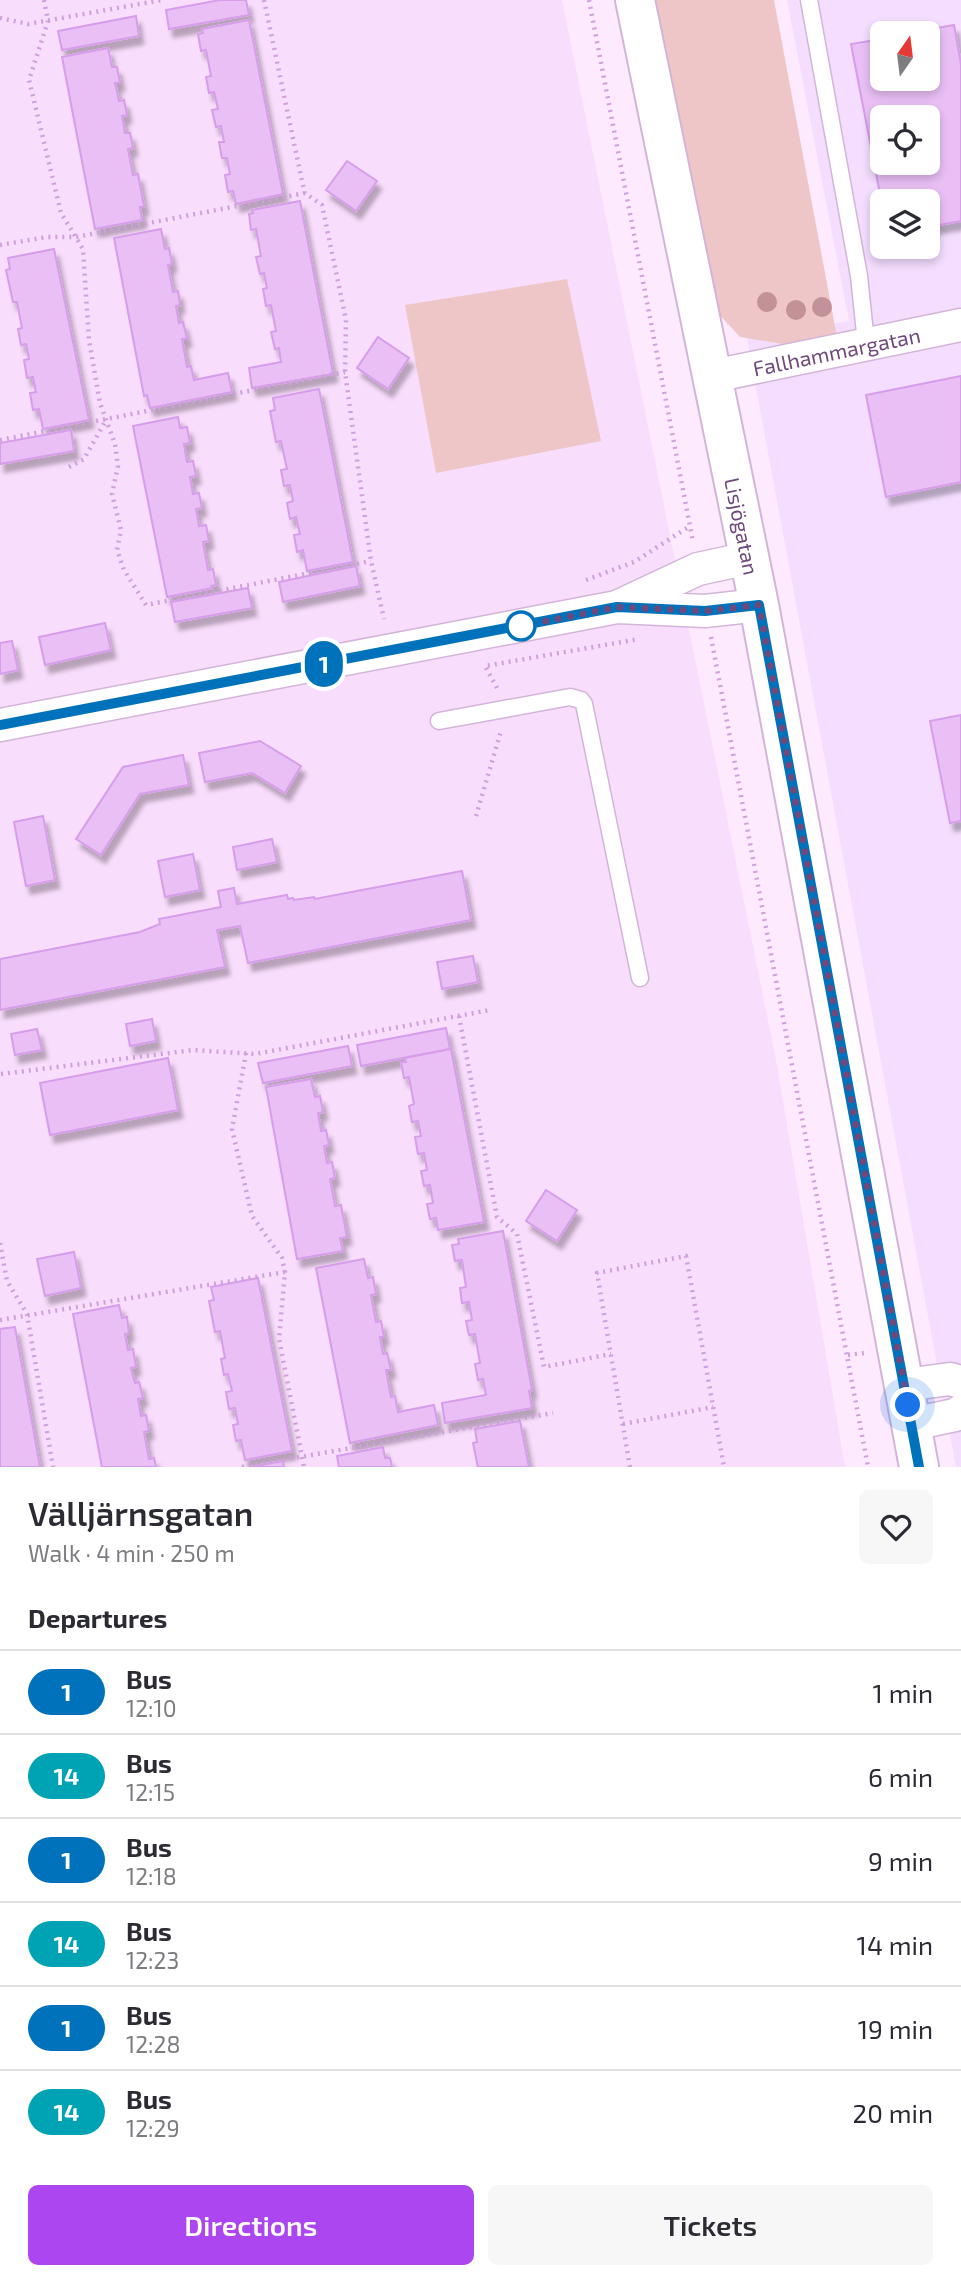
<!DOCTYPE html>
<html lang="en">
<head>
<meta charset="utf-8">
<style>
	body { margin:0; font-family:"Exo 2",sans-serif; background:#f7f7f7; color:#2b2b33; height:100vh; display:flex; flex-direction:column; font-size:26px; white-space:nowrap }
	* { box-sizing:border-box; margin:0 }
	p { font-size:23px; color:#7c7c81 }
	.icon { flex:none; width:38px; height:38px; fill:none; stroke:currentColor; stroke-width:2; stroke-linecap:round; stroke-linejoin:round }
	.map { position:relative; height:1467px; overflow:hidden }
	.side { display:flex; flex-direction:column; background:#fff; flex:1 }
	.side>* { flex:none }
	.badge { padding:0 14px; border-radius:23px; font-size:24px; line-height:46px }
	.needle { width:46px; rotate:14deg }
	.controls { position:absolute; left:870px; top:21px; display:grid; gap:14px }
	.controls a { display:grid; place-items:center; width:70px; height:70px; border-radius:10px; background:#fff; box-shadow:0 4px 10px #0003; font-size:35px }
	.you { position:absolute; width:35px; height:35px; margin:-18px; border:5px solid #fff; border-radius:50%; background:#1a73e8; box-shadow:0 0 0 10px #1a73e833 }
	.map>.badge { position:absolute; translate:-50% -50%; box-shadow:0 0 0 4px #fff }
	h2 { padding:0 28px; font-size:26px; line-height:63px }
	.round { display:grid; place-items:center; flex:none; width:74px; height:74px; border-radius:10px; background:#f7f7f7 }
	.overview { display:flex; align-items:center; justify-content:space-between; height:119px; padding:0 28px }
	h1 { font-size:33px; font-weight:600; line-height:52px }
	.primary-button { display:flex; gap:14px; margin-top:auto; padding:14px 28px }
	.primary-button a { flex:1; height:80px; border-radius:10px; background:#ab46f1; color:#fff; font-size:28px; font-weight:600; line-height:80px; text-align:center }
	.primary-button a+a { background:#f7f7f7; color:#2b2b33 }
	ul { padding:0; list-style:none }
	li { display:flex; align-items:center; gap:21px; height:84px; padding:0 28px; border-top:2px solid #e1e1e2 }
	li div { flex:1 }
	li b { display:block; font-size:26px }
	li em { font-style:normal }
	li .badge { min-width:77px; font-weight:700; text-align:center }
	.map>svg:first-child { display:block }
</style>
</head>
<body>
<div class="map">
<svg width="961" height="1467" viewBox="0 0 961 1467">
	<defs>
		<filter id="shadow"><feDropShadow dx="4.5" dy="8" stdDeviation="2" flood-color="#0004"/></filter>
	</defs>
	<rect width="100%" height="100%" fill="#feeafe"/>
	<polygon fill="#f9ddfc" points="0,0 562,0 776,1060 845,1467 0,1467"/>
	<path fill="#f4ddff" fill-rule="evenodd" d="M787 0H961V1467H956L747 339 849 321ZM882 33H928V79H882ZM882 117H928V163H882ZM882 201H928V247H882Z"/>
	<g fill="#eec6c7">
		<polygon points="650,0 774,0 837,337 783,344 740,337 714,309"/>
		<polygon points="567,279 601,441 436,473 405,305"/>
	</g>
	<g fill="#e9bff6" stroke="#d79dea" stroke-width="2" fill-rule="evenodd" filter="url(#shadow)">
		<polygon points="220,0 246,0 249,15 169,29 166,10"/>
		<polygon points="136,16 139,36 62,50 58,31"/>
		<polygon points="249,20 283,194 236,204 233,191 228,192 225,175 230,174 227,158 222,158 219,142 224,142 221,126 216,127 212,110 218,109 214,92 209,93 206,77 211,76 206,50 201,51 198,34 203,33 202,29"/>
		<path d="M954 25 961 64V221L928 227V201H882V204L851 44 882 39V79H928V33H910ZM882 117H928V163H882Z"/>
		<polygon points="108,48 112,67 117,67 120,83 115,83 119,101 124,100 127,115 122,116 125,133 130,133 133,148 128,149 133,175 138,174 144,207 140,207 142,220 95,229 62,57"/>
		<polygon points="347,161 377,181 356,211 326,190"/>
		<polygon points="300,201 333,374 252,388 249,368 281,362 279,348 275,349 271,332 276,331 271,305 266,306 263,289 267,288 264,273 260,274 256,257 261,256 256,229 251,230 249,214 253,213 252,210"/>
		<polygon points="161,229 165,249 169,248 172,264 168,265 173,292 178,291 180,305 176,306 179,323 183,322 187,339 182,339 187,367 191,366 194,380 228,373 232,392 150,408 147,395 144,396 114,238"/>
		<polygon points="54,249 89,420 43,429 39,409 33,410 30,393 36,392 33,377 27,378 24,360 29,359 26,344 21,345 18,329 22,328 17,302 13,302 6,270 10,269 8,258"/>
		<polygon points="378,337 409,358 388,389 357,368"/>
		<polygon points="961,376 961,482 886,497 866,395"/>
		<polygon points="319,389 353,562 307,571 303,550 297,552 294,535 300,534 296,517 290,519 287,503 293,501 290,485 284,486 281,470 287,469 281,441 276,442 270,411 275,410 273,398"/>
		<polygon points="178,417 180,428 187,427 190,443 184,444 187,462 193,461 196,476 190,477 193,494 199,493 202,508 196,509 199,526 206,525 209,541 203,542 208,570 213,569 216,585 211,586 212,588 167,597 133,426"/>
		<polygon points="71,430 74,451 0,464 0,443"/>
		<polygon points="356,566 360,586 283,602 279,582"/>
		<polygon points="248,588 252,608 175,622 171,602"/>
		<polygon points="105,623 111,650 45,665 39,637"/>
		<polygon points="12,641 18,670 0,674 0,643"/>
		<polygon points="961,715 961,821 950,823 930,721"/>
		<polygon points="260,741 301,766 285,793 252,773 205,782 199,753"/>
		<polygon points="183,755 189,785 140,794 101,855 76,839 123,767"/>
		<polygon points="43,816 55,880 26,886 14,822"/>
		<polygon points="272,839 277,862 237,870 233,847"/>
		<polygon points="193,854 200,890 165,897 158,861"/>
		<polygon points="462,871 471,920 248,963 240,926 217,930 225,967 0,1010 0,959 140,932 160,924 159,919 221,907 218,891 234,888 237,904 287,895 288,899 293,898 294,900 314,897 315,899"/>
		<polygon points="473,956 478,982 442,989 437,962"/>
		<polygon points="152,1019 156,1041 130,1046 126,1024"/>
		<polygon points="446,1028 450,1049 361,1066 357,1045"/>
		<polygon points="37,1029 42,1050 15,1055 11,1034"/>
		<polygon points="348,1046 352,1066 263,1083 258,1063"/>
		<polygon points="451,1049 484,1222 438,1230 436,1218 430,1219 427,1204 433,1203 430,1185 424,1186 421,1171 427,1170 424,1153 418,1154 415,1137 421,1136 418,1121 412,1122 409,1106 414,1104 409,1077 404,1078 401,1062 406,1062 405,1058"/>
		<polygon points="168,1058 178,1110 50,1135 40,1083"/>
		<polygon points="311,1079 315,1097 320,1096 323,1112 318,1113 321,1131 326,1130 329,1145 324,1146 327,1163 332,1162 335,1178 330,1179 335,1206 341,1205 347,1237 340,1238 343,1251 297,1259 266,1087"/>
		<polygon points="546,1190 577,1210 557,1241 526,1221"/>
		<polygon points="503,1231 532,1390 529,1391 532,1408 445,1423 442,1403 486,1395 483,1379 478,1380 475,1364 480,1363 475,1334 469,1335 466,1321 472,1320 469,1302 462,1303 460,1288 466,1287 462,1260 455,1261 452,1245 459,1244 458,1239"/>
		<polygon points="74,1252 81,1288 45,1296 37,1259"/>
		<polygon points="364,1259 368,1278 373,1277 376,1294 371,1295 376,1322 381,1321 384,1337 380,1337 383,1354 387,1353 391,1370 386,1370 391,1397 395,1396 398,1412 434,1405 438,1425 350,1443 316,1268"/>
		<polygon points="258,1278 292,1451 245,1460 241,1440 236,1441 233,1425 238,1424 235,1408 229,1409 226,1392 232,1391 228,1374 224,1375 221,1359 225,1358 220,1331 215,1332 209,1301 214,1300 211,1287"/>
		<polygon points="119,1305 122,1318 127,1317 129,1333 125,1334 128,1350 133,1349 136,1367 131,1368 135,1383 139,1382 143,1398 138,1399 141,1416 146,1415 149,1431 144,1432 149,1459 154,1458 156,1467 102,1467 73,1314"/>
		<polygon points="15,1327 40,1467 0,1467 0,1329"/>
		<polygon points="520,1421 529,1467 478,1467 473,1443 477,1442 475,1429"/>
		<polygon points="383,1447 385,1458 390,1458 392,1467 339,1467 337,1456"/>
		<polygon points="283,1461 284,1467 250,1467"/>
	</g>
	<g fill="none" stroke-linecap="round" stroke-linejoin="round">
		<g stroke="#d3b5da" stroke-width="19">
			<g id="service">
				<polyline points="809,0 859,276 866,343"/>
				<polyline points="439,721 570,697 581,700 584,704 640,978"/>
			</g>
		</g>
		<g stroke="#d3b5da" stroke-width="35">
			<g id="minor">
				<path id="s1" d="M713 376 961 325"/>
				<polyline points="621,605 698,569 749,558"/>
				<polyline points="0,725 617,607 705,611 759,605"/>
				<polyline points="905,1385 950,1379 961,1382"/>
				<polyline points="912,1424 955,1415 961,1411"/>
			</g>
		</g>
		<g stroke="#d3b5da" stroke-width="42">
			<g id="tertiary">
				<path id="s2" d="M635 0 759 605 919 1467"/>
			</g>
		</g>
		<g stroke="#cea1dc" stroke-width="4.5" stroke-dasharray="2 5" stroke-linecap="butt">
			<polyline points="44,0 48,21 29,80 61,213 83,249 89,340 100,403 115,444 118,466 112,494 121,530 117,550 124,570 146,605 371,561"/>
			<polyline points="264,0 302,181 305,193 322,205 346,320 345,372 371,561 384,619"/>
			<polyline points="589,0 693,542"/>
			<polyline points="0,18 28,24 162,0"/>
			<polyline points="0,245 47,237 76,237 305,193"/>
			<polyline points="0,440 345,372"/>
			<polyline points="69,467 84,459 106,420"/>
			<polyline points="586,580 634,562 690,526"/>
			<polyline points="711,637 868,1467"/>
			<polyline points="497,688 485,666 639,639"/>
			<polyline points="476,816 501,731"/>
			<polyline points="459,1016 497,1217 517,1234 544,1367 611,1354"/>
			<polyline points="246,1053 232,1129 252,1216 282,1258 285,1272 279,1339 304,1467"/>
			<polyline points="1,1074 193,1050 255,1054 490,1010"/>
			<polyline points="0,1243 7,1281 27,1314 53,1467"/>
			<polyline points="0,1320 285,1272"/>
			<polyline points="848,1355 864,1353"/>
			<polyline points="623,1424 713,1407"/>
			<polyline points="242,1467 553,1413"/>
			<polyline points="630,1467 597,1273 686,1256 724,1467"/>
		</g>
		<use href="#service" stroke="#fff" stroke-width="16"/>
		<use href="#minor" stroke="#fff" stroke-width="32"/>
		<use href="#tertiary" stroke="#fff" stroke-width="38"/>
	</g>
	<g fill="#c29298">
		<circle cx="767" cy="302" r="10"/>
		<circle cx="822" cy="307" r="10"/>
		<circle cx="796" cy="310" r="10"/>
	</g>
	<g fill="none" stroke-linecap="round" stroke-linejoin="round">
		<g stroke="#fff" stroke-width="16">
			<polyline id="line" points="0,725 617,607 705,611 759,605 919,1467"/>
		</g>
		<use href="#line" stroke="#0072bc" stroke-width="10"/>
		<polyline stroke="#6e497c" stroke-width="7" stroke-dasharray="0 12.6" points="521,626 617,607 705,611 759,605 908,1405"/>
	</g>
	<circle fill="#fff" stroke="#0072bc" stroke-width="3.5" cx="521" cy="626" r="14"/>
	<g text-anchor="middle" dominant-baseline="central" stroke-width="5" stroke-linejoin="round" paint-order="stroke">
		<g font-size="21" fill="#6e497c" stroke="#fff2ff">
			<text stroke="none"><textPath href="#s1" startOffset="126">Fallhammargatan</textPath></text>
			<text stroke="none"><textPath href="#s2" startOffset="537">Lisjögatan</textPath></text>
		</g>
	</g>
</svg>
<div class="controls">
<a><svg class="needle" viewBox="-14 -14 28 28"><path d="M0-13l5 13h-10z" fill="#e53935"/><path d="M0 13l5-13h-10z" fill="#7c7c81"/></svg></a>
<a><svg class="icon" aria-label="locate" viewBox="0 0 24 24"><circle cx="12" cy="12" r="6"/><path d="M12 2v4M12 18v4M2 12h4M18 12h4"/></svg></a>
<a><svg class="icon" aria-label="layers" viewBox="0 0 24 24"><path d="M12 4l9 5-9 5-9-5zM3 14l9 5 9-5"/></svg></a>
</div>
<div class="you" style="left:908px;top:1405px"></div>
<b class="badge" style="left:324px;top:664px;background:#0072bc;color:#fff">1</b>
</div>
<section class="side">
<div class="overview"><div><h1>Välljärnsgatan</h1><p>Walk · 4 min · 250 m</p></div><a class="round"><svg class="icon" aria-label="heart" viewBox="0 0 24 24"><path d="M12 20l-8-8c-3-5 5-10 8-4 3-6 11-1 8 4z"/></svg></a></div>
<h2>Departures</h2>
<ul>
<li><span class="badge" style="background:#0072bc;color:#fff">1</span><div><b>Bus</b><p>12:10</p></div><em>1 min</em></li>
<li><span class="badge" style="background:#00a3b4;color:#fff">14</span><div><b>Bus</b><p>12:15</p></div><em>6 min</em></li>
<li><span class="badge" style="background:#0072bc;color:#fff">1</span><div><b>Bus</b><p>12:18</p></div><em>9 min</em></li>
<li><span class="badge" style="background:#00a3b4;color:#fff">14</span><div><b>Bus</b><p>12:23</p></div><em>14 min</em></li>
<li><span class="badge" style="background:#0072bc;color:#fff">1</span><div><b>Bus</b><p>12:28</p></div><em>19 min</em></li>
<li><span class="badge" style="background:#00a3b4;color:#fff">14</span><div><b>Bus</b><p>12:29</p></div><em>20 min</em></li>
</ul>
<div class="primary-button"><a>Directions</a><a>Tickets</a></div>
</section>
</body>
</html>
